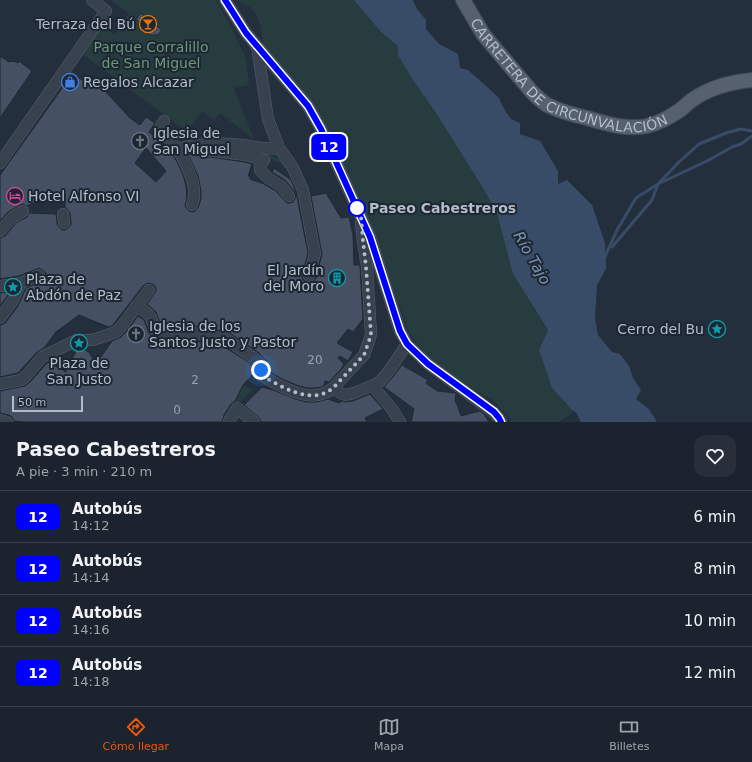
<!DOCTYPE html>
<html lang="es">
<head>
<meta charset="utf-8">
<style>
	body { margin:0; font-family:"DejaVu Sans",sans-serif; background:#282f3a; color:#f1f3f6; height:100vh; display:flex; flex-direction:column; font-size:15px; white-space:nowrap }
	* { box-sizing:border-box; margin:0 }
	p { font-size:13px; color:#a0a4aa }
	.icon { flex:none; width:22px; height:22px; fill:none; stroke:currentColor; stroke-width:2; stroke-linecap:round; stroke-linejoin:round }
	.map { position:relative; height:422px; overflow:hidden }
	.sheet { display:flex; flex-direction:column; background:#1b232e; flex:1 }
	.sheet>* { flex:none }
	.badge { padding:0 8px; border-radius:6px; font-size:14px; line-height:26px }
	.scale { position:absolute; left:12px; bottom:10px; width:71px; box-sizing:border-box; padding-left:4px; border:2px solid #b4bcc9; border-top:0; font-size:11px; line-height:14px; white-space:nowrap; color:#b4bcc9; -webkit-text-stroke:3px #1d2633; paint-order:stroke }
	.you { position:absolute; width:20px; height:20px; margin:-10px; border:3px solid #fff; border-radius:50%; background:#1a73e8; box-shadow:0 0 0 6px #1a73e833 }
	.map>.badge { position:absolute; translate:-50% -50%; box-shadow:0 0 0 2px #fff }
	.round { display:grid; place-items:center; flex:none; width:42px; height:42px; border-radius:12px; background:#282f3a }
	.headline { display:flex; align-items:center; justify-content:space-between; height:68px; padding:0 16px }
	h1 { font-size:19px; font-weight:700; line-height:30px }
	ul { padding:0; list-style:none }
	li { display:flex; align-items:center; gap:12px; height:52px; padding:0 16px; border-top:1px solid #39404a }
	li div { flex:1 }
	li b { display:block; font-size:15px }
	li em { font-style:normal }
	li .badge { min-width:44px; font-weight:700; text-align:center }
	.menu { display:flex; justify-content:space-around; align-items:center; height:56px; border-top:1px solid #39404a; background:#1b232e; font-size:11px; color:#a0a4aa }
	.menu a { display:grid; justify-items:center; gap:2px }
	.menu .current { color:#ea580c }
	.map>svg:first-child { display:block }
</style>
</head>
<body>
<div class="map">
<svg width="752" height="422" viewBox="0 0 752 422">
	<rect width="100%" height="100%" fill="#242f3e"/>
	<g fill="#263c3f">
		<polygon points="110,0 216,0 234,33 246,59 249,85 234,88 254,139 220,113 214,120 202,111 187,132 81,53 102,26 114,35 129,14"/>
		<path d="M237 0H354L381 32 398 46 413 80 436 113 483 188 498 214 513 274 548 330 539 350 552 388 573 411 571 414 560 421V422H511L510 418 492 400 458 381 428 357 409 333 368 218 314 108 263 44C262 32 260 16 251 8 247 5 241 3 237 0Z"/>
		<path d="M247 150C255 152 274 155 281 160 287 164 291 171 295 178L280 163Z"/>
		<polygon points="244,385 252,390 243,400 233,405"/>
	</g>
	<polygon fill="#394c67" points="354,0 413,0 417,9 426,20 426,29 439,44 458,54 460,68 468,70 485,85 499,98 504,109 511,119 520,123 520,134 540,141 558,171 558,184 567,180 592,205 605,243 606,269 597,285 595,319 598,335 612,352 620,354 629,366 633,378 641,390 636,399 649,409 657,422 581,422 576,412 573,411 552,388 539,350 548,330 513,274 497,213 483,188 436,113 413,80 398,55 398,46 381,32"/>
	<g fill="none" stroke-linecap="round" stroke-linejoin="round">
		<g stroke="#394c67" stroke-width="3">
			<polyline points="612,247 652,200 658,184 709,160 732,147 741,144 752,136"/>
			<polyline points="604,259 617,230 636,198 658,184 679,162 699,144 726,133 741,129 752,131"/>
		</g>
	</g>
	<g fill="#455162" stroke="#1f2835" fill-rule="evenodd">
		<polygon points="141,13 162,30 158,35 151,35 144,31 141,27 139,22 136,19"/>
		<polygon points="0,56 9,62 12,61 18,63 19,61 32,71 0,118"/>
		<path d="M71 73 87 83 93 78 130 118 140 125 146 117 155 123 149 132 154 136 164 149 172 153 178 164 183 175 186 186 187 197 185 206 187 209 189 211 194 212 198 208 201 199V191L198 176 188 154 245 162 252 164 248 176H250V179L264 184 276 191 284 200 287 203H290L293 202 295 199 296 195 295 192 285 180 272 172 274 168 291 180 296 192 308 253 302 275V278L304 281 307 283H311L314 281 316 278 322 254 311 196 326 193 341 218 349 217 353 235 354 265H360V268L363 319 353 332 348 329 337 343 353 352 348 361 340 356 338 358 344 364 342 368 329 382 325 381 324 385 322 387 315 388H307L299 386 282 379 270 372 266 361 259 353 228 332 184 324 178 326 172 332 165 330 161 326 156 312 147 304 156 291V288L154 285 149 283 146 284 143 286 112 326 109 327 106 326 79 315 56 332 44 348 37 352 18 373 0 377V325L3 324 6 322 18 306 26 288 42 281 45 279 46 275V273L43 270 39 268 19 276 0 279V238L5 236 17 222 27 217 29 213 56 214 57 224 59 227 62 230H65L68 228 71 225V222L70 213 68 210 65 207V194H53L41 199 27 206 23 204 20 205 8 212 0 221V175L63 87ZM146 148 166 171 156 182 135 163Z"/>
		<polygon points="9,292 6,298 0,306 0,293"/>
		<polygon points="138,316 144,320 149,333 152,337 159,342 169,346 175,347 179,345 185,339 223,346 250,363 254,368 255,372 243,385 235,401 231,404 224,415 222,422 25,422 14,421 12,417 9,415 0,413 0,391 25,386 31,381 48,362 66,372 78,347 89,352 96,364 112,341 121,337 127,331"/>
		<polygon points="402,365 428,380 426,383 437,391 456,393 455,402 457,404 461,416 480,411 484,414 489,422 411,422 414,409 384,387 392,378"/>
		<polygon points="262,387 273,390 295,399 306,402 317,402 328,399 339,403 342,401 346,402 353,401 370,394 383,409 365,418 367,422 261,422 260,419 258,417 244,405"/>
	</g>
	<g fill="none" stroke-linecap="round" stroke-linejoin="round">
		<g stroke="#565f6c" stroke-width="12">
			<g id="minor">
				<polyline points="225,0 246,33 308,106 321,129 370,237 400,331 407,344 428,364 493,412 499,418 501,422"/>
				<polyline points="257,46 268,119 279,148 292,166 303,190 315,253 309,276"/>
				<path d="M164 121 160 128 162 131 178 150C184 146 191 146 199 145 213 143 228 143 242 145 256 147 266 150 279 148"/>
				<path d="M178 150C185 162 196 182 194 196 194 199 193 202 192 205"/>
				<polyline points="206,150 246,155 264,160 260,166 260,170 268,178 281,186 289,196"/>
				<polyline points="0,163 106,11 92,0"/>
				<polyline points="63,214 64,223"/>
				<polyline points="0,231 13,217 23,211"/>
				<polyline points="21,283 39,275"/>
				<polyline points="0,286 21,283 12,302 0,318"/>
				<path d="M136 306C141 309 148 312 151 318 152 320 153 324 154 327 157 336 166 338 174 340L183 331 226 339 254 358 260 364 263 373 262 376C283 387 311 406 333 388L364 355 369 341 371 334 367 267 363 241 361 223"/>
				<polyline points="0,384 21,380 26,376 42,357 77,340 92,340 99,338 116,332 121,327 149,290"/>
				<polyline points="373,386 392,409 400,422"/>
				<path d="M333 388C345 397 346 396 359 391 366 388 373 386 379 382 389 374 399 355 407 344"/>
				<polyline points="0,420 7,422"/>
				<polyline points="229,422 230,419 237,408 254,422"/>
			</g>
		</g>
		<g stroke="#414a57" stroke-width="16">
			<g id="major">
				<path id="s1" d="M463 0 483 34 531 91C536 96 541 101 547 105 559 111 574 115 587 118 607 124 627 130 647 126 659 123 670 117 680 110 684 107 688 103 692 100 709 88 731 82 752 80"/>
			</g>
		</g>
		<use href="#minor" stroke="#38414e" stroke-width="11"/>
		<use href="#major" stroke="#56606e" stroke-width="14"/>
	</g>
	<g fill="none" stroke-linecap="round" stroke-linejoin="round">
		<g stroke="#fff" stroke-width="9">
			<polyline id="line" points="225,0 246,33 308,106 321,129 370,237 400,331 407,344 428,364 479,401 494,412 499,418 501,422"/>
		</g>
		<use href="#line" stroke="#00f" stroke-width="6"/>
		<path stroke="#b4bcc9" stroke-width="4" stroke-dasharray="0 7.2" d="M261 370 262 376C283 387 311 406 333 388L364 355 369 341 371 334 366 267 363 241 361 216 354 202 357 208"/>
	</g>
	<defs>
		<g id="bar-ring" transform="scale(0.9)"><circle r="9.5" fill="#1d2633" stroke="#e8710a" stroke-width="1.5"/><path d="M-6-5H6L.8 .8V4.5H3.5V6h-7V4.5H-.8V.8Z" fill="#e8710a"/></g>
		<g id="shop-ring" transform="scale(0.9)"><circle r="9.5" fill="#1d2633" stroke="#3f7fe0" stroke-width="1.5"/><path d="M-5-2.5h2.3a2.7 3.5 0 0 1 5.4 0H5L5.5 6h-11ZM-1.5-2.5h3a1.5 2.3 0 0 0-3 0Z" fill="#3f7fe0"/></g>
		<g id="church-ring" transform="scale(0.9)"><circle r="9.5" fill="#1d2633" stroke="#6b7280" stroke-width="1.5"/><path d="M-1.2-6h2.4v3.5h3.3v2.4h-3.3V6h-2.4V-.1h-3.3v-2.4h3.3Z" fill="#6b7280"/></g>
		<g id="hotel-ring" transform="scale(0.9)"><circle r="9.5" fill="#1d2633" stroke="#d1479c" stroke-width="1.5"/><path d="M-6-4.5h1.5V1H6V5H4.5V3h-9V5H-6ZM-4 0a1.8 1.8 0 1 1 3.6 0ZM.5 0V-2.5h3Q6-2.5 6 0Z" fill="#d1479c"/></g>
		<g id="building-ring" transform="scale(0.9)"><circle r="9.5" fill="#1d2633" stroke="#0f9aa8" stroke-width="1.5"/><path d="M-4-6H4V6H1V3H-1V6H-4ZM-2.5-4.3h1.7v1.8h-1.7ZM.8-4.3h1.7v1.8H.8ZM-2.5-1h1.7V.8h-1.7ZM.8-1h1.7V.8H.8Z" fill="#0f9aa8"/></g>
		<g id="sight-ring" transform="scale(0.9)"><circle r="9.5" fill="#1d2633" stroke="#0f9aa8" stroke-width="1.5"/><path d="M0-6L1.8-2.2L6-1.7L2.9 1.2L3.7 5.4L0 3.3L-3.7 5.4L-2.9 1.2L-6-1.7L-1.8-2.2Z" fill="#0f9aa8"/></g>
	</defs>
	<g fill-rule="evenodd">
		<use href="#bar-ring" x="148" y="24"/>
		<use href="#shop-ring" x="70" y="82"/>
		<use href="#church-ring" x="140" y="141"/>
		<use href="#hotel-ring" x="15" y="196"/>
		<use href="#building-ring" x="337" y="278"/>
		<use href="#sight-ring" x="13" y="287"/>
		<use href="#sight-ring" x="717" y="329"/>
		<use href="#church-ring" x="136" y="334"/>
		<use href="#sight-ring" x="79" y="343"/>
	</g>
	<circle fill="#fff" stroke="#00f" stroke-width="2" cx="357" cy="208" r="8"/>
	<g text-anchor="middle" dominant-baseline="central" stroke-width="4" stroke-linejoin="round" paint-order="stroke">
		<g font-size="12" fill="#98a1af">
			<text x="315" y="360">20</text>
			<text x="195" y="380">2</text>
			<text x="177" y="410">0</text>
		</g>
		<g font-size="14" fill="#b4bcc9" stroke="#1d2633" text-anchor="start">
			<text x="135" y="24" text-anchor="end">Terraza del Bú</text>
			<text x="83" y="82">Regalos Alcazar</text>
			<text x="153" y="133">Iglesia de<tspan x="153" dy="16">San Miguel</tspan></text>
			<text x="28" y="196">Hotel Alfonso VI</text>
			<text x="324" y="270" text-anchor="end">El Jardín<tspan x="324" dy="16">del Moro</tspan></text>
			<text x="26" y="279">Plaza de<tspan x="26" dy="16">Abdón de Paz</tspan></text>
			<text x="149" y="326">Iglesia de los<tspan x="149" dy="16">Santos Justo y Pastor</tspan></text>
			<text x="704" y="329" text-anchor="end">Cerro del Bu</text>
			<text x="79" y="363" text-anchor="middle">Plaza de<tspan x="79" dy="16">San Justo</tspan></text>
		</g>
		<g font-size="14" fill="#6b9a76" stroke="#1d2633">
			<text x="151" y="47">Parque Corralillo<tspan x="151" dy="16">de San Miguel</tspan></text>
		</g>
		<g font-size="14" fill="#b4bcc9" stroke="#1d2633">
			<text stroke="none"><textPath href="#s1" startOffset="141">CARRETERA DE CIRCUNVALACIÓN</textPath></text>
		</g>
		<g font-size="14" font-weight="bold" fill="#b4bcc9" stroke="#1d2633" text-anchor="start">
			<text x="369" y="208">Paseo Cabestreros</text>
		</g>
		<g font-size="15" font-style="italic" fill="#7c92b1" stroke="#1d2633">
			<text transform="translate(532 258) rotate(60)">Río Tajo</text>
		</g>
	</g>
</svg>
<div class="scale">50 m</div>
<div class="you" style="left:261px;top:370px"></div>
<b class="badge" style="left:329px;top:147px;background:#00f;color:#fff">12</b>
</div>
<section class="sheet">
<div class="headline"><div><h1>Paseo Cabestreros</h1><p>A pie · 3 min · 210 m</p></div><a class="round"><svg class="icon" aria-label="heart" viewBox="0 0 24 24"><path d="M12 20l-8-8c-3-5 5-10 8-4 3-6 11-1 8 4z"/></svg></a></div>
<ul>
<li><span class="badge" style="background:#00f;color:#fff">12</span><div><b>Autobús</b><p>14:12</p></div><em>6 min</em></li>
<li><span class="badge" style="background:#00f;color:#fff">12</span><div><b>Autobús</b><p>14:14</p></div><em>8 min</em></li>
<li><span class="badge" style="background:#00f;color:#fff">12</span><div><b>Autobús</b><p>14:16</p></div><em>10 min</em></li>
<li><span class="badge" style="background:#00f;color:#fff">12</span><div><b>Autobús</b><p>14:18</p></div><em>12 min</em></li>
</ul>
</section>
<nav class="menu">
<a class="current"><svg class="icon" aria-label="directions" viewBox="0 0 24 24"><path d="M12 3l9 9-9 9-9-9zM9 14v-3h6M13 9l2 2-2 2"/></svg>Cómo llegar</a>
<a><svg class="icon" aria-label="map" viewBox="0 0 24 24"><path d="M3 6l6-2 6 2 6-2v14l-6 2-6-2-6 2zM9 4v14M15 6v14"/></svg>Mapa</a>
<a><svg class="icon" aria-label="tickets" viewBox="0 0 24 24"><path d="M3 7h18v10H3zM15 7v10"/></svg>Billetes</a>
</nav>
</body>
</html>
